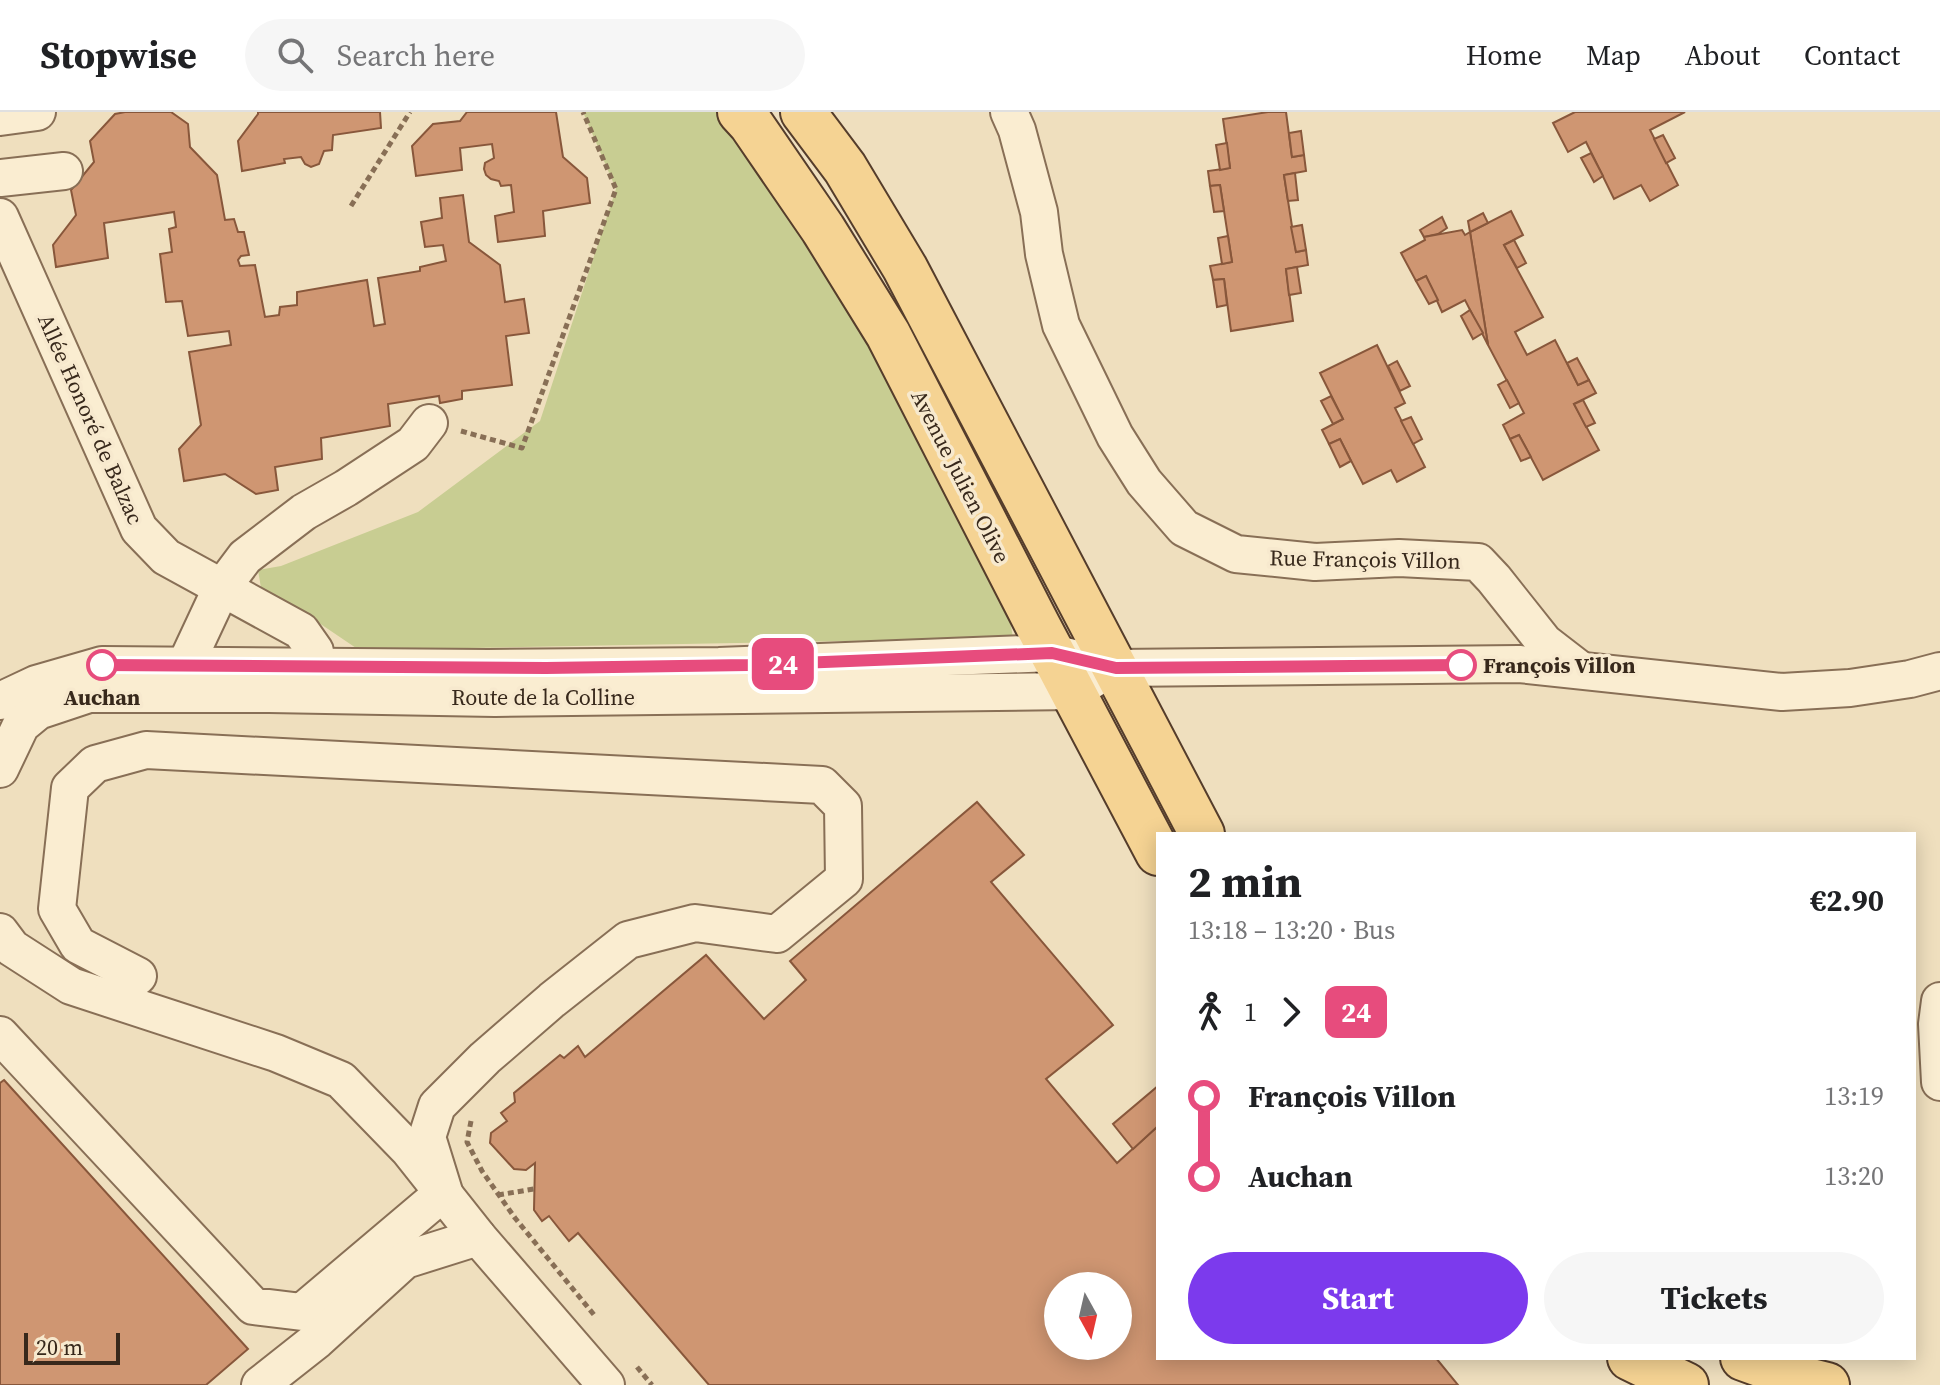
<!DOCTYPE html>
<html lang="en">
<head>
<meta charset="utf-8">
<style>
	body { margin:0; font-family:"Source Serif 4",serif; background:#f6f6f6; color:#202124; height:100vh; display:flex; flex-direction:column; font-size:30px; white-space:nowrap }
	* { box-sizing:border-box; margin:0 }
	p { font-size:26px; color:#757577 }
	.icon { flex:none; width:44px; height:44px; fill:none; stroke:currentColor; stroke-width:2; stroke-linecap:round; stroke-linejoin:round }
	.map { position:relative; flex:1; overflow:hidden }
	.panel { position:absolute; left:1156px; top:720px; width:760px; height:528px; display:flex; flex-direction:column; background:#fff; border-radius:0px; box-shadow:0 4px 20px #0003 }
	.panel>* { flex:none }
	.badge { padding:0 16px; border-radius:12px; font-size:28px; line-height:52px }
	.needle { width:52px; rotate:172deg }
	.tools { position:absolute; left:1044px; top:1160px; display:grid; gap:16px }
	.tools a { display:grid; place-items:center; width:88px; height:88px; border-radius:50%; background:#fff; box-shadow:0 4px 20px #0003; font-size:40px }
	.scale { position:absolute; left:24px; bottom:20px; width:96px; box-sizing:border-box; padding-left:8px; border:4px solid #37281b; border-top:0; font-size:22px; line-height:28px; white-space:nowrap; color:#37281b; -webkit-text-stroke:6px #f7e9ce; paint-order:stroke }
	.map>.badge { position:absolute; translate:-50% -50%; box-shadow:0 0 0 4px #fff }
	.legs { display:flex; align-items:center; gap:12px; height:88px; padding:0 32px; font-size:26px }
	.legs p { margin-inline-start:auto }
	.overview { display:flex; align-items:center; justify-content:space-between; height:136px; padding:0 32px }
	h1 { font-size:44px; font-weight:700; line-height:60px }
	.cta { display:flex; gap:16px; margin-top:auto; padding:16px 32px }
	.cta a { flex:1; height:92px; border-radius:48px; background:#7c3aed; color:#fff; font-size:32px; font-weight:700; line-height:92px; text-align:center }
	.cta a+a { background:#f6f6f6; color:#202124 }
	ul { padding:0 32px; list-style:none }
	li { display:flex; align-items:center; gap:28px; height:80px; font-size:30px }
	li i { display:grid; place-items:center; width:12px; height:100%; margin:0 10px; background:currentColor }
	li i::after { content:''; width:20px; height:20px; margin:-10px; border:6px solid; border-radius:50%; background:#fff }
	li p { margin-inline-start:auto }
	li:first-child i { background:linear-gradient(#0000 50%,currentColor 0) }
	li:last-child i { background:linear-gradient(currentColor 50%,#0000 0) }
	header { display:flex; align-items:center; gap:48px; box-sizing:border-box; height:112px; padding:0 40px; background:#fff; border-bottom:2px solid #e0e0e0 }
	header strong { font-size:38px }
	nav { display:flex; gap:44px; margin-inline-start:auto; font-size:28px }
	.search { width:560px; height:72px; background:#f6f6f6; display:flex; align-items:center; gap:20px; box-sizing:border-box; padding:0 28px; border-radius:44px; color:#757577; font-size:30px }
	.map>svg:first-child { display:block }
</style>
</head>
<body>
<header>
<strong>Stopwise</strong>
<div class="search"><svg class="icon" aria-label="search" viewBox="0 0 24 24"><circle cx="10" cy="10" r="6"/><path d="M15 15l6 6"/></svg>Search here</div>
<nav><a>Home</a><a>Map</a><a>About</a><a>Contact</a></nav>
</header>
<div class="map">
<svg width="1940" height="1273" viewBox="0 0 1940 1273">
	<rect width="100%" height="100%" fill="#efdfbe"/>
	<polygon fill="#c8cd92" points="583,0 726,0 880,228 1007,490 1013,526 359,538 291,492 261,476 258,458 281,454 418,400 540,309 616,77"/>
	<g fill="#cf9672" stroke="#88573b" stroke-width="2" fill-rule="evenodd">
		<polygon points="125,0 171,0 188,12 190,35 217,63 225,108 234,107 238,120 244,120 249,143 241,144 238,148 240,154 255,153 265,205 279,203 280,195 297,193 297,180 367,168 374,214 385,212 378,166 420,159 420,155 446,149 443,133 425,135 421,110 442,106 440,86 463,83 469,130 500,153 505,190 524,187 529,221 506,224 512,273 462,279 462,287 440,291 439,284 388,292 390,314 321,326 322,347 275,355 278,378 256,382 225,362 184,369 179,337 201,313 189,240 231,233 229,219 188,224 182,189 166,190 160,142 172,140 169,117 176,115 174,100 104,111 108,146 56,155 53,133 76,103 71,78 94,50 90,29 115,2"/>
		<polygon points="258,0 380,0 381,16 333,23 332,38 324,39 319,52 311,55 305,52 301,45 284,47 285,51 242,59 238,29 258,2"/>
		<polygon points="467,0 556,0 563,45 587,66 590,91 543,99 545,124 498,130 495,104 514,100 511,73 501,74 499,69 491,67 486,63 484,57 485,51 494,46 492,32 460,36 462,58 416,64 412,34 433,12 460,9"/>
		<polygon points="1268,0 1286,0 1292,45 1304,43 1306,59 1284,63 1296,140 1306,138 1308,153 1286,157 1293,209 1231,219 1224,167 1213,168 1210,154 1232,150 1220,73 1210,74 1208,59 1230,56 1223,7"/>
		<polygon points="1575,0 1685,0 1650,18 1678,73 1650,89 1641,73 1614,87 1586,30 1568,40 1553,11"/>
		<polygon points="1301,19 1304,43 1292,45 1289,21"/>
		<polygon points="1663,23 1675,46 1666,51 1654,27"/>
		<polygon points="1227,31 1230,56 1220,58 1216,33"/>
		<polygon points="1591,41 1603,64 1594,70 1581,46"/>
		<polygon points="1295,61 1298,88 1288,89 1284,63"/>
		<polygon points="1220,73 1224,99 1214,100 1210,74"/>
		<polygon points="1511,99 1523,123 1504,133 1543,205 1515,220 1527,243 1555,228 1578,273 1589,268 1596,281 1574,292 1599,338 1543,368 1519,323 1510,327 1503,313 1524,301 1488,233 1470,120"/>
		<polygon points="1483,101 1488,111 1470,120 1468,109"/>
		<polygon points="1442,105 1447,116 1438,122 1424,125 1420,118"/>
		<polygon points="1302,113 1306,138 1296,140 1291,115"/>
		<polygon points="1462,118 1465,123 1470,120 1488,233 1465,188 1442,200 1426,164 1416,169 1401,141 1425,128 1424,125"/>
		<polygon points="1228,124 1232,150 1222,152 1218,126"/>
		<polygon points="1514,128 1526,151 1517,156 1504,133"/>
		<polygon points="1297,155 1301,181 1289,183 1286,157"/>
		<polygon points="1426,164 1438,188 1429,192 1416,169"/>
		<polygon points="1224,167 1227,193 1217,195 1213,168"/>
		<polygon points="1470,198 1483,221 1473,227 1461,204"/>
		<polygon points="1377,233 1405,291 1395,296 1425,355 1397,370 1391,358 1363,372 1340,327 1329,332 1322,318 1343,307 1320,261"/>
		<polygon points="1577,246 1589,268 1578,273 1567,251"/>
		<polygon points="1397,249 1410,274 1400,279 1388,254"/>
		<polygon points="1507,268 1519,291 1510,296 1498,273"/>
		<polygon points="1331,284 1343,307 1333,312 1321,289"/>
		<polygon points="1583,288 1595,311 1586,315 1574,292"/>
		<polygon points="1411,305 1422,327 1413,332 1401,309"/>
		<polygon points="1519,323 1531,345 1521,349 1510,327"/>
		<polygon points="1340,327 1351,349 1340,355 1329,332"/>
		<path d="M977 690 1024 743 991 770 1113 913 1046 967 1117 1051 1158 1014V1246H1436L1458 1273H709L578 1121 569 1129 549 1104 542 1109 534 1098 535 1051 526 1058 514 1057 490 1031 491 1021 507 1009 501 1001 515 990 514 981 560 943 564 946 578 934 585 945 706 843 764 907 806 868 790 849ZM1058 1174H1118V1234H1058Z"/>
		<polygon points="4,968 248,1237 206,1273 0,1273 0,971"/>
		<polygon points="1158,974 1158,1014 1133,1037 1113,1012"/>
	</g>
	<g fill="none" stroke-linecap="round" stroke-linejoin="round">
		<g stroke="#886f56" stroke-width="40">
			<g id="minor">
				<polyline points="1009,0 1017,18 1039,100 1044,142 1061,213 1115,324 1144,370 1184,416 1236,442 1315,450 1399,446 1478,450 1494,467 1544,530 1579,557"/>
				<polyline points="0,5 37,0"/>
				<polyline points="0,66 64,59"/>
				<polyline points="0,105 139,417 166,445 301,519 315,539 316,554 297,565"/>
				<polyline points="185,554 221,477 245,445 304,400 346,376 413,332 429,311"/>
				<polyline points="0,589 36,572 102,553 488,556 719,554 1052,541 1116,556 1519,552 1782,580 1850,576 1910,567 1940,559"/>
				<polyline points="0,657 21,613 38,599 89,582 269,582 495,586 1073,579 1092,568"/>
				<polyline points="0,820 12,836 71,874 276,941 341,968 409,1038 478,1125 606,1273"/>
				<polyline points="1940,889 1937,912 1940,970"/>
				<polyline points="0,923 253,1194 302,1200 444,1080 427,1025 437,994 485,946 552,888 628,828 695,811 777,822 844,767 843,694 822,673 146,638 95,652 70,676 57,797 78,833 138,864 110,886"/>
				<polyline points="260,1273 317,1228 405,1148 478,1125"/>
			</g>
		</g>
		<g stroke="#553d2b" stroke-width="48">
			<g id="major">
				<polyline points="740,0 751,12 823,117 888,222 1037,512 1158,741"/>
				<polyline points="803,0 845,56 905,156 1202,722"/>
				<polyline points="1630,1246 1686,1273"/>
				<polyline points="1743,1246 1795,1265 1827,1273"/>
			</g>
		</g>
		<g stroke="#886f56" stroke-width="5" stroke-dasharray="6 4" stroke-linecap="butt">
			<polyline points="351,94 410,0"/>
			<polyline points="461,319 522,336 616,77 583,0"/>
			<polyline points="471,1009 467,1030 482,1059 515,1106 595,1204"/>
			<polyline points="498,1083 534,1077"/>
			<polyline points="637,1255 652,1273"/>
		</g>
		<use href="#minor" stroke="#faedd1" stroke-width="36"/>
		<use href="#major" stroke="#f5d393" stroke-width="44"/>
	</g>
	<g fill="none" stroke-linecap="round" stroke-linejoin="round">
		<g stroke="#fff" stroke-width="18">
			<polyline id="line-1" points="102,553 546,556 748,553 1052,541 1116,556 1461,553"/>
		</g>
		<use href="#line-1" stroke="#e74c7d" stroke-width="12"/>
	</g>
	<g fill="#fff" stroke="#e74c7d" stroke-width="4">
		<circle cx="102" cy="553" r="14"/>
		<circle cx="1461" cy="553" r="14"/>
	</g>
	<g text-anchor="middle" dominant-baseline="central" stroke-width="7" stroke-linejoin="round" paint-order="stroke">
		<g font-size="22" fill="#37281b" stroke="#f7e9ce">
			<text transform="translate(91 307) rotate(66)">Allée Honoré de Balzac</text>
			<text transform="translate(961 364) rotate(63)">Avenue Julien Olive</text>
			<text transform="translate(1365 447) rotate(1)">Rue François Villon</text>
			<text x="543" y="585">Route de la Colline</text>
		</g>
		<g font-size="22" font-weight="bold" fill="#37281b" stroke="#f7e9ce" text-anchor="start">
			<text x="1483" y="553">François Villon</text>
			<text x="102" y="585" text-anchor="middle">Auchan</text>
		</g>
	</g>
</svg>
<div class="tools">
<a><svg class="needle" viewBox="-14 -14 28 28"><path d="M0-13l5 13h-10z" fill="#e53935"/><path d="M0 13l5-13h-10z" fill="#757577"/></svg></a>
</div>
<div class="scale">20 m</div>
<b class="badge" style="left:783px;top:552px;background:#e74c7d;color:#fff">24</b>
<section class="panel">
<div class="overview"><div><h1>2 min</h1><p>13:18 – 13:20 · Bus</p></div><b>€2.90</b></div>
<div class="legs"><svg class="icon" aria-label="walk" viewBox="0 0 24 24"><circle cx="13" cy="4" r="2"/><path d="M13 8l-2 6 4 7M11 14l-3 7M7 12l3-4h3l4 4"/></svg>1<svg class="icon" aria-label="forward" viewBox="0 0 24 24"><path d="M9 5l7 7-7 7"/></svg><b class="badge" style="background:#e74c7d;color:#fff">24</b></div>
<ul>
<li><i style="color:#e74c7d"></i><b>François Villon</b><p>13:19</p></li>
<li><i style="color:#e74c7d"></i><b>Auchan</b><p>13:20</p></li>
</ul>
<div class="cta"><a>Start</a><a>Tickets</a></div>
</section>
</div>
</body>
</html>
